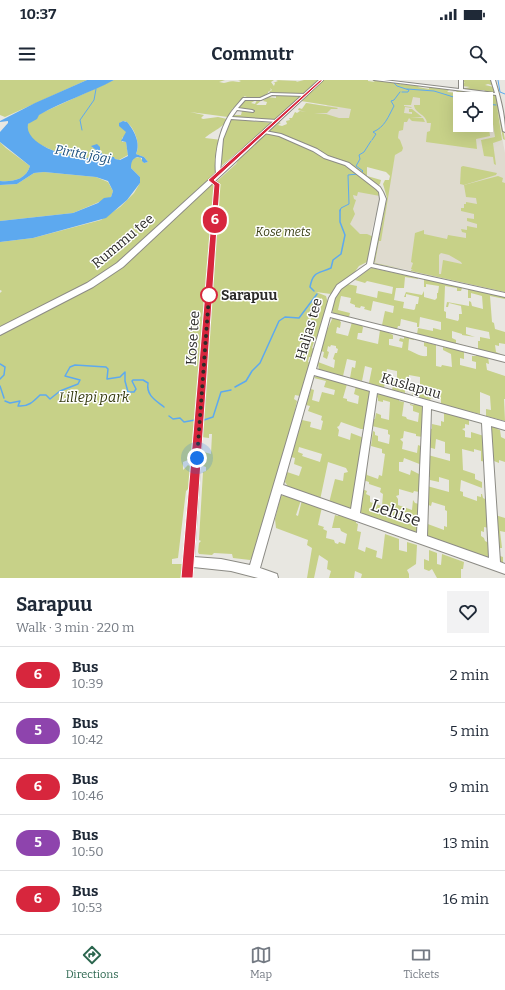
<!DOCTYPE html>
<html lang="en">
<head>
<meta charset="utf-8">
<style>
	body { margin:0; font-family:Bitter,serif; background:#f2f2f3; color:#1f2937; height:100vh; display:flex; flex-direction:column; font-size:15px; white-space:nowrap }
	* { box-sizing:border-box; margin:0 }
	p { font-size:13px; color:#747a83 }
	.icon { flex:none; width:22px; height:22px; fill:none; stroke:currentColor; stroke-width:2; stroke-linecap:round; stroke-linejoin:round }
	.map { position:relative; height:498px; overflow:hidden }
	.panel { display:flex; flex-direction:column; background:#fff; flex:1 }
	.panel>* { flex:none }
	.badge { padding:0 8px; border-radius:13px; font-size:14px; line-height:26px }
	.buttons { position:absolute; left:453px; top:12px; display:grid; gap:8px }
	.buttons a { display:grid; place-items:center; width:40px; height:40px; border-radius:0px; background:#fff; box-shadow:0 4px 16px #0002; font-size:20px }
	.you { position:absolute; width:20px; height:20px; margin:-10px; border:3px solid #fff; border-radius:50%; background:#1a73e8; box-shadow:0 0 0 6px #1a73e833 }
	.map>.badge { position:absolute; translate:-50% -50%; box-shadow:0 0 0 2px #fff }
	.round { display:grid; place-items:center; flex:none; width:42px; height:42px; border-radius:0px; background:#f2f2f3 }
	.head { display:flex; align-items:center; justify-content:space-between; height:68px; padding:0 16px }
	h1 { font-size:19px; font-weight:700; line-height:30px }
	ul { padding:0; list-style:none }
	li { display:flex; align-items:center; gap:12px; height:56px; padding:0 16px; border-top:1px solid #e0e1e3 }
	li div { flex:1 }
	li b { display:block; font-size:15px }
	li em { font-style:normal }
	li .badge { min-width:44px; font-weight:700; text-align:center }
	.status { display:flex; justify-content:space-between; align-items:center; height:28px; padding:0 20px; background:#fff; direction:ltr }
	.status svg { height:11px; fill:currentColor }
	header { display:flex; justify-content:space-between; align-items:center; height:52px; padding:0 16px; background:#fff; font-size:18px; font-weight:700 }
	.tabs { display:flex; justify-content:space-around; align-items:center; height:56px; border-top:1px solid #e0e1e3; background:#fff; font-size:11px; color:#747a83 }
	.tabs a { display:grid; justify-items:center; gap:2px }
	.tabs .active { color:#2c664f }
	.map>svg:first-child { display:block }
</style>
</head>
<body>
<div class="status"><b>10:37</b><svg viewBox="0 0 49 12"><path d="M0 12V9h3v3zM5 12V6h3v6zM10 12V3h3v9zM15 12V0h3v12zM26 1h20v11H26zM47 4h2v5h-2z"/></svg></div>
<header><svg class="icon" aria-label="menu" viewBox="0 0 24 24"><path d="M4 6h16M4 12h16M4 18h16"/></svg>Commutr<svg class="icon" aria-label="search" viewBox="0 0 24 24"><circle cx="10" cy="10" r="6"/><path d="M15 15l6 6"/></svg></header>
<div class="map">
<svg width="505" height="498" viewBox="0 0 505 498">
	<rect width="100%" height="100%" fill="#e8e7e1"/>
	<g fill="#dfdbcf">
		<polygon points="406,14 460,21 460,45 486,45 486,25 496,26 505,73 505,211 375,183"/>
		<polygon points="307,23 326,26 328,25 378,32 338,55 288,43"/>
		<polygon points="354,110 381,115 370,157 368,171 345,145"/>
	</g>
	<g fill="#c7d188" fill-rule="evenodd">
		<polygon points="0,0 87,0 5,37 0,35"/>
		<path d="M114 0H225L219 2 224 3C229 2 229 0 239 2L241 1 238 0H274L271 2 274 6 275 3H273L278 1 276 0 297 1 296 2 304 0H319L274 40 230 37 232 35H241L242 31H238L236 29 246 19 256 20 251 23 255 24 257 20H262L256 25H266L267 22 263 21 267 17 276 18V15L269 12 272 10 270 8 271 10 268 12V13L262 17 264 18 253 19 244 16 245 18 234 29 233 28 228 37 190 32 204 35 201 38 203 39 218 37 227 39C226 46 211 52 205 58L222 60 231 39 273 43 220 87 209 99 216 102 236 84 242 73 278 42 281 43 278 45 282 46 287 44 286 41 290 40 289 38H292L295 32 297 33 300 31 306 32 298 30 299 28 302 29 306 23 338 28 337 29H331L327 33H314L326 34 339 38H349L351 29 301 21 323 0H368V1L375 2 372 0 400 3 401 5V4L419 6 418 7 429 9V8L426 7 450 9 447 12 459 13 454 10 475 12 481 15 482 14 480 13 489 16 490 15 488 14 497 15 505 60 503 59 497 26 502 60 493 63 496 85 494 84 493 77 484 76 481 60 495 57 491 31H489V36L487 33 490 56 476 59 477 69 426 62 427 52 430 51 431 43H427C426 34 416 34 414 26V25H420V18L413 17 411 25H404V26L411 27 412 28 405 27 404 33 412 34V32H409V29H412L422 37H410L423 38 425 42 412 41 409 38 407 42H404L403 50 399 51 398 58 400 60 403 68 402 71 395 75 381 161H379L375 183 404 189 376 184 374 182 387 118 383 104 385 100H389L390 96 386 92 367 87V96L381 100 380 104 376 107 380 112 381 119H380V116L358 112 357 116 353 115 354 119 356 120 353 129 355 134 350 144 360 154H367L374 157 367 182 359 186 354 193 337 206 331 214 316 212 326 216 328 223 316 260 315 259 312 268 314 269 311 277H309L308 282 310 283 300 316 295 315 294 319 297 321 294 335 253 476 250 480 233 478 232 474 214 473 212 475 199 474 198 472 199 463 201 461 199 460 203 392 206 391V387L203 386 204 372 211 374 212 354H209V358L201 357C197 367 194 379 183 382V390L188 385 192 388 189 408 186 411 185 419 178 478 172 479V484H182V498H0V213L2 211 0 210V162L33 158 101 140 120 127 134 113 140 103V97L131 88V82L134 78 140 77 144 83 148 82 144 77 136 74C141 64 134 46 125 41L120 42 127 52 125 56 122 58V62H126L128 75 119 80 115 79 114 77 106 76 100 72V68L92 67 96 69 94 71 96 73 95 76C85 85 44 68 34 61 30 58 27 53 24 49L35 36ZM460 19H486V45H460Z"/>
		<polygon points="464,0 493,0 494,6 488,4 485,5 494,7 496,13 483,12 485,10 479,10 480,12 462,9 470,7 462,6 462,3 465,3 462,1"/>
		<path d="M0 62 6 68 30 86C26 100 12 102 0 101Z"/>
		<polygon points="461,87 463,86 497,93 496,95 464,105 460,104"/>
		<polygon points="44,92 96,97 108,102 113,111 111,117 73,133 0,141 0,105 17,104 34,93"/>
		<path d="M498 96 503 98 502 102 505 103V212L411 191V190H413L411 189 413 183 411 182 415 153 424 150V154L447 159 448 155 466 158V153L462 152 461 149 467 150V146L477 148V144L467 141V138L474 139V134L461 131V128H464V124H466V122L477 124 476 118 466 117 464 105ZM441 173 449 175 461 182 462 184 443 180 441 194H439V175Z"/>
		<path d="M372 188 418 198V199L405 197 404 208H396L394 220 404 222 403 228 414 230 415 229 416 224H418L419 217 406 214V217H404L406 212 422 215 424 211V217L435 220 437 218V213H438L439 206 426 204V207H424V199L462 208 461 211H457V208L445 206 444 231 446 232V238L458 241 459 239V234H462L461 226 449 223 448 227H446L447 222 469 226V221L471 222 472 226 483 229 482 216 471 213V218H468V209L505 217V219L490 216 492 242 494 243 495 249 505 252V264L499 263V266L495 265 496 272 505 276 478 269V261H480V257L490 259 489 252 466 247V254L475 257 462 255V254L452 251V258L456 260V263L473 268 417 254 418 248 433 251V248L441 250V242L420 237 419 247H417V243L401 239 400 246H398L397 249 382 245 385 231 393 233 394 226 373 221 371 231 364 229 365 227 361 226 360 228 355 227V225L350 223 351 218 341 216 338 230 350 233 349 237 333 233C330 222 339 210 347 204L357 206 356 213 377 218 378 211 392 214 393 207 367 201 365 203 355 200 368 190Z"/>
		<path d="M333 237 341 240 340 242H341L340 248 337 247 336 253 348 256 352 242 361 245 363 247 362 253H358L357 259 378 264 380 250 388 251 389 253 393 255V259H389V265L402 268 403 262 399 261 400 258 404 259V255L414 257V260L409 259 408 270C414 272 420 277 427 276V267L424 266V262L436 265V286L441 287 442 285 452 287 451 274 443 270V267L446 268V265L460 269V271L464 272V279L460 278V285L476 289V282L472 281V276H476V273L488 276 489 284 486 283 487 290 505 296V319H504L505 341 486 336V329L491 330 490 316 480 312V334L441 325V320L431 318 430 320 413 316 412 310H415V306H417V304H420V297L409 295 408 309H405V313L392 310 394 298H397V291L387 289 384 308 369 303 372 288 365 286 362 301 350 298 352 287 355 288 356 281 347 279 343 296 319 291 318 282 334 288 335 280 333 279 335 273H337L338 269 336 268V266L331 265 330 267 328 266 327 271 329 272 327 279 323 277 324 272 321 271 325 255Z"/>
		<path d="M317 295 347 304 343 318 347 319V321L358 324 359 316 354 314 356 306 368 310 371 313 365 349H361L341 342 339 346 337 347 339 350 338 356 350 360 351 353 364 358 352 428 350 429 329 423 335 399 343 401 344 393 348 392 346 388 328 382 320 420 286 407 287 405 285 402 287 392 299 396 302 387 294 384 295 378 291 377 302 340 311 342 310 347 321 350 323 341 321 340 322 336 308 331 310 326 306 325 311 309 314 310 312 320 319 322 322 312 334 315 335 310 324 307 326 301 314 298ZM299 367 322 374 320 382 302 376 303 374 298 372Z"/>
		<polygon points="379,314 399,318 399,321 404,322 402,336 406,337 407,339 418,342 419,333 413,331 413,326 410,325 410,324 414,325 414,322 423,327 423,357 416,356 416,354 404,351 403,358 400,359 403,362 402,369 417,373 418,365 423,367 422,385 404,378 403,382 399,382 399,391 410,395 411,390 421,395 419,412 414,411 413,413 399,409 399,415 396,416 398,419 398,425 412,430 413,420 415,423 419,424 417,450 415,453 362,434 359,431 362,409 367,411 366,414 370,416 370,422 382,426 383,414 380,412 381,408 369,404 369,402 363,400 365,390 367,391 367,395 378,399 379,395 382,396 385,374 382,373 382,369 371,366 373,351 375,352 375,355 378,356 378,361 389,364 390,355 388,354 388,350 372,346 373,339 375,339 376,333 381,335 381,338 389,340 390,322 383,320 383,322 378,321 378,318 376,316"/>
		<polygon points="444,331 469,338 469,345 465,344 465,348 462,349 465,351 465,357 471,358 471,352 484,356 486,382 481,381 481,371 474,369 474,372 462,369 463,390 475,394 475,399 482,402 482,408 461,400 460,411 463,412 463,416 477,421 477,416 481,417 481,414 482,414 483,418 487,420 489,448 484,447 484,452 481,451 481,456 484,458 485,461 489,463 489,476 487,478 426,457 425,443 444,450 444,446 447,447 447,431 445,430 445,426 432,422 431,426 426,424 427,406 449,412 449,400 439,397 439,402 430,400 430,397 427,397 428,375 450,381 450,374 445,373 445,362 436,359 435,369 428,367 429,348 432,349 432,344 441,346 441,341 444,342"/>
		<polygon points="490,346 497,346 497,349 500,350 501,357 505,359 505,382 499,380 499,383 494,381 493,378 491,377"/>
		<polygon points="283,413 301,420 296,435 298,436 302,420 322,427 318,445 324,447 323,449 327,451 326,458 334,460 335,463 338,464 339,462 345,464 347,454 341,451 340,448 332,448 335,435 338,436 338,433 356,440 356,443 358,444 357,451 361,452 358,469 365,472 366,467 377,471 376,477 382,479 385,454 399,459 399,470 407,472 407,462 417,465 416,484 407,490 409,494 409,498 361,498 362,494 355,491 354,498 329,498 331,491 327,489 328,481 319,475 314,498 307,498 312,468 307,465 308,460 276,448 275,439 281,415 283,416"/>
		<polygon points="495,435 505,438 505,452 500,451 502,468 500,468 500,476 503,477 503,484 499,480"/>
		<polygon points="429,470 437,473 437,484 441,485 442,474 464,482 463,489 461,489 461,498 437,498 432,489 429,491 424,489 424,479 429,481"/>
	</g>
	<path fill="#5da9ef" d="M87 0H114C90 13 63 21 39 35L37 39 28 44C23 66 78 82 94 77L96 73 94 72 96 70 91 66 97 64 100 67V72L106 77H114L115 79 120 80 128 76 126 62 121 61 126 52 119 46V43L123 41 127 42C134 50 141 63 136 74L144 77 148 82 144 83 142 81V78L138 77C132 78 131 83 131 88L140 97V103L127 120 106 138 33 158 0 162V141L73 133 98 123 104 118 111 117 113 111 108 101 96 97 44 92 34 93 17 104 0 105V101C12 102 26 100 30 86L0 62V52L8 43V41L0 42V41L35 23Z"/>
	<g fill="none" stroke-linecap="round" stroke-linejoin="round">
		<g stroke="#5da9ef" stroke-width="1">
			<polyline points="498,0 500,12 505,14"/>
			<polyline points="394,3 397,6 409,10 408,12 402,12"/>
			<polyline points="407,9 434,11 460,19"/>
			<polyline points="486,24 496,25"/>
			<polyline points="82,50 80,40 94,20 96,9"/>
			<path d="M372 60 376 54 373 52C385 47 388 37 394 26L391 21 394 20 400 12"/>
			<polyline points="361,93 363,91 356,86 360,79 359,75 364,72 371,61"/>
			<polyline points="340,131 341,128 349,124 348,95 358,94"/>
		</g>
		<g stroke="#5da9ef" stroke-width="1.5">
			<path d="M314 211 310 207C313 191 318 194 331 188L333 180 341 174 345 155 340 142V130"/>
			<polyline points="0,284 5,287 4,295 0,299"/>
			<polyline points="0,306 4,318"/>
			<polyline points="235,307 246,301 252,291 260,283 279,241 285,237 299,238 317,214"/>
			<path d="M5 321 10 323 20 321 18 326C28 327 33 322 40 315H46L50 319 60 311 78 304 80 300 65 296 70 287 75 285 106 287 108 289 107 299 120 297 125 292V301L128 312H134L136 309 132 301 133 300H143L148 303C146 315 155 320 164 327"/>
			<polyline points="169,336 173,339 180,338 184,342 195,340"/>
			<polyline points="204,340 213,337 221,312 231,310"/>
		</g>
		<g stroke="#8c8b85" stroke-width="2">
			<g id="minor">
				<path d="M374 0H384L459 9V0H463V9L495 13 491 0H495C500 17 505 34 505 52L503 51 496 15Z"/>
				<path d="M271 13 305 14 307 15 305 16 272 15 261 20H245L238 28 252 30 254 31 253 32 237 30 232 37 277 40 279 41 277 42 231 39 223 59 220 93 216 94C214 76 219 52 228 37 232 30 237 25 243 18H260Z"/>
				<path d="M265 51 281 54 317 69 328 76 349 83 380 107 383 112 386 119 373 184 505 213V217L371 187 341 209 335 218 331 233 505 276V282L330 237 316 289 505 342V350L491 346 500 482 505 484V494L281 414 260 488 277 494 278 498H258L231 491 193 487 192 498H182L215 105 209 100 213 99 219 104 194 477 221 479 250 485 329 218 337 205 367 184 380 119 379 112 376 109 345 85 324 78 313 71 279 56 264 53 263 52ZM314 295 370 311 351 429 283 405ZM377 313 423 326 417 453 360 433ZM431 329 482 343 489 478 427 456Z"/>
			</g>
		</g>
		<g stroke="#8c8b85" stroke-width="2">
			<polygon id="major" points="319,0 323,0 123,187 93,207 0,255 0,247 87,203 117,183"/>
		</g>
		<use href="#minor" fill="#fff" fill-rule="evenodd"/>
		<use href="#major" fill="#fff" fill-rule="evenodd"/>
	</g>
	<polygon fill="#d7263d" stroke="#fff" points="320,0 323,0 214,100 220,104 193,498 181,498 214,105 208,100"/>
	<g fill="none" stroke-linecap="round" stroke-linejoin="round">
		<polyline stroke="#2c2b29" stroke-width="4" stroke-dasharray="0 7.2" points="197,378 209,215"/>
	</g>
	<circle fill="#fff" stroke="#d7263d" stroke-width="2" cx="209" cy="215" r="8"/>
	<g text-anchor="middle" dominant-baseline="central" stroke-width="3" stroke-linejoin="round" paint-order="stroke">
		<g font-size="12" font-style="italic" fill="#373c11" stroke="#fff">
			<text x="283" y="152">Kose mets</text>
		</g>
		<g font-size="13" font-style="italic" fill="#194e7c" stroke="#fff">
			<text transform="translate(83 74) rotate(10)">Pirita jõgi</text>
		</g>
		<g font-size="14" fill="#2c2b29" stroke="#fff">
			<text transform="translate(123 161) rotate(-40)">Rummu tee</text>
			<text transform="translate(309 249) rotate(-74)">Haljas tee</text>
			<text transform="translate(193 258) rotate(-86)">Kose tee</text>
			<text transform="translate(411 306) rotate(16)">Kuslapuu</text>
		</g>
		<g font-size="14" font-weight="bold" fill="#2c2b29" stroke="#fff" text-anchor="start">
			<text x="221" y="215">Sarapuu</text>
		</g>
		<g font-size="14" font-style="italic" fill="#373c11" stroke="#fff">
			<text x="94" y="317">Lillepi park</text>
		</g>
		<g font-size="17" fill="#2c2b29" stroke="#fff">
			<text transform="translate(396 433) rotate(19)">Lehise</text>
		</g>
	</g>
</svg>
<div class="buttons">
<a><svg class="icon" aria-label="locate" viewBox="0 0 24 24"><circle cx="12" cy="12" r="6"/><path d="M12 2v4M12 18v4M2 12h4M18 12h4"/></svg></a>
</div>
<div class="you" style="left:197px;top:378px"></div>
<b class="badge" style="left:215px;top:140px;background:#d7263d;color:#fff">6</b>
</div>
<section class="panel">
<div class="head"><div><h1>Sarapuu</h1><p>Walk · 3 min · 220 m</p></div><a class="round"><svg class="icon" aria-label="heart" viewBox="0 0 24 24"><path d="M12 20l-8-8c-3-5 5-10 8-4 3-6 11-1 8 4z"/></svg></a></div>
<ul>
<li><span class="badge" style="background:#d7263d;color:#fff">6</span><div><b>Bus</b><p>10:39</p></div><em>2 min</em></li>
<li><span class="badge" style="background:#8e44ad;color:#fff">5</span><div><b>Bus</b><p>10:42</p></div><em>5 min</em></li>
<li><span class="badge" style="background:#d7263d;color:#fff">6</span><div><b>Bus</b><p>10:46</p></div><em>9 min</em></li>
<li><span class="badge" style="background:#8e44ad;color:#fff">5</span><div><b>Bus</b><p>10:50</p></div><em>13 min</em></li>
<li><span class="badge" style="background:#d7263d;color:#fff">6</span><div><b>Bus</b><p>10:53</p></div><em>16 min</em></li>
</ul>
</section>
<nav class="tabs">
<a class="active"><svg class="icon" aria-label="directions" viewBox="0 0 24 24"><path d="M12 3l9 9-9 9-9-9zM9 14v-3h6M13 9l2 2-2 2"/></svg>Directions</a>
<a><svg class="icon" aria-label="map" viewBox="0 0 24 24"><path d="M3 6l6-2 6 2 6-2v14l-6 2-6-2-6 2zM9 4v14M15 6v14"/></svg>Map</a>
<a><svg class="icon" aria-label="tickets" viewBox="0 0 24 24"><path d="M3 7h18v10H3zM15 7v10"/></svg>Tickets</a>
</nav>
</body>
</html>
